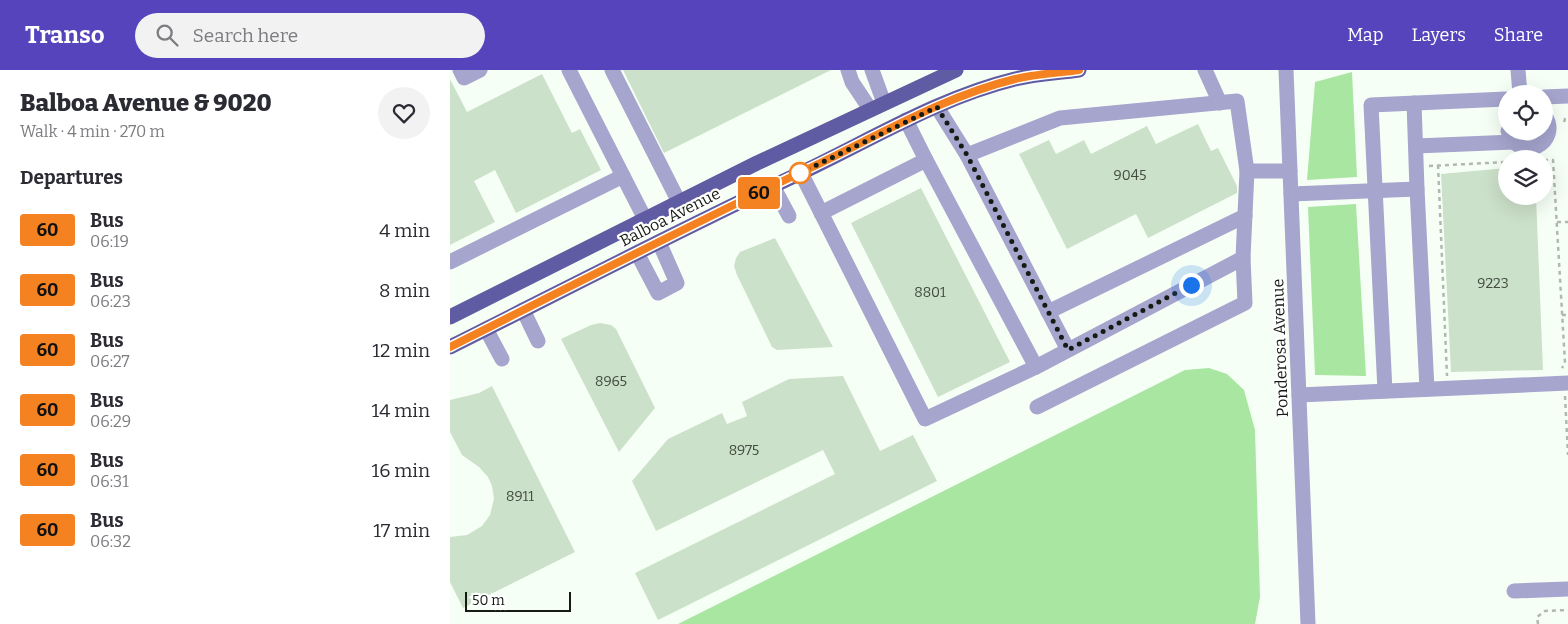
<!DOCTYPE html>
<html lang="en">
<head>
<meta charset="utf-8">
<style>
	body { margin:0; font-family:Bitter,serif; background:#f2f2f3; color:#2b2b33; height:100vh; display:flex; flex-direction:column; font-size:19px; white-space:nowrap }
	* { box-sizing:border-box; margin:0 }
	p { font-size:16px; color:#7c7c81 }
	.icon { flex:none; width:28px; height:28px; fill:none; stroke:currentColor; stroke-width:2; stroke-linecap:round; stroke-linejoin:round }
	.map { position:relative; flex:1; overflow:hidden }
	.panel { display:flex; flex-direction:column; background:#fff; width:450px }
	.panel>* { flex:none }
	.badge { padding:0 10px; border-radius:4px; font-size:18px; line-height:32px }
	.buttons { position:absolute; left:1048px; top:15px; display:grid; gap:10px }
	.buttons a { display:grid; place-items:center; width:55px; height:55px; border-radius:50%; background:#fff; box-shadow:0 5px 20px #0002; font-size:25px }
	.scale { position:absolute; left:15px; bottom:12px; width:106px; box-sizing:border-box; padding-left:5px; border:2px solid #141b13; border-top:0; font-size:14px; line-height:18px; white-space:nowrap; color:#141b13; -webkit-text-stroke:4px #fff; paint-order:stroke }
	.you { position:absolute; width:25px; height:25px; margin:-12px; border:4px solid #fff; border-radius:50%; background:#1a73e8; box-shadow:0 0 0 8px #1a73e833 }
	.map>.badge { position:absolute; translate:-50% -50%; box-shadow:0 0 0 2px #fff }
	h2 { padding:0 20px; font-size:19px; line-height:45px }
	.round { display:grid; place-items:center; flex:none; width:52px; height:52px; border-radius:26px; background:#f2f2f3 }
	.headline { display:flex; align-items:center; justify-content:space-between; height:85px; padding:0 20px }
	h1 { font-size:24px; font-weight:800; line-height:38px }
	ul { padding:0; list-style:none }
	li { display:flex; align-items:center; gap:15px; height:60px; padding:0 20px }
	li div { flex:1 }
	li b { display:block; font-size:19px }
	li em { font-style:normal }
	li .badge { min-width:55px; font-weight:700; text-align:center }
	header { display:flex; align-items:center; gap:30px; box-sizing:border-box; height:70px; padding:0 25px; background:#5644bc; color:#fff }
	header strong { font-size:24px }
	nav { display:flex; gap:28px; margin-inline-start:auto; font-size:18px }
	.search { width:350px; height:45px; background:#f2f2f3; display:flex; align-items:center; gap:12px; box-sizing:border-box; padding:0 18px; border-radius:28px; color:#7c7c81; font-size:19px }
	main { display:flex; flex:1; min-height:0 }
	.map>svg:first-child { display:block }
</style>
</head>
<body>
<header>
<strong>Transo</strong>
<div class="search"><svg class="icon" aria-label="search" viewBox="0 0 24 24"><circle cx="10" cy="10" r="6"/><path d="M15 15l6 6"/></svg>Search here</div>
<nav><a>Map</a><a>Layers</a><a>Share</a></nav>
</header>
<main>
<section class="panel">
<div class="headline"><div><h1>Balboa Avenue &amp; 9020</h1><p>Walk · 4 min · 270 m</p></div><a class="round"><svg class="icon" aria-label="heart" viewBox="0 0 24 24"><path d="M12 20l-8-8c-3-5 5-10 8-4 3-6 11-1 8 4z"/></svg></a></div>
<h2>Departures</h2>
<ul>
<li><span class="badge" style="background:#f58220;color:#111">60</span><div><b>Bus</b><p>06:19</p></div><em>4 min</em></li>
<li><span class="badge" style="background:#f58220;color:#111">60</span><div><b>Bus</b><p>06:23</p></div><em>8 min</em></li>
<li><span class="badge" style="background:#f58220;color:#111">60</span><div><b>Bus</b><p>06:27</p></div><em>12 min</em></li>
<li><span class="badge" style="background:#f58220;color:#111">60</span><div><b>Bus</b><p>06:29</p></div><em>14 min</em></li>
<li><span class="badge" style="background:#f58220;color:#111">60</span><div><b>Bus</b><p>06:31</p></div><em>16 min</em></li>
<li><span class="badge" style="background:#f58220;color:#111">60</span><div><b>Bus</b><p>06:32</p></div><em>17 min</em></li>
</ul>
</section>
<div class="map">
<svg width="1118" height="554" viewBox="0 0 1118 554">
	<rect width="100%" height="100%" fill="#f6fff5"/>
	<g fill="#a9e6a2">
		<polygon points="902,2 907,107 857,110 865,12"/>
		<polygon points="906,134 916,306 865,305 858,137"/>
		<polygon points="759,298 777,304 794,320 805,360 810,527 805,554 228,554 735,300"/>
	</g>
	<g fill="#cce1c9">
		<polygon points="173,0 381,0 214,83"/>
		<polygon points="92,4 122,63 130,59 151,100 66,143 45,100 24,111 45,152 0,175 0,9 17,42"/>
		<polygon points="748,54 761,81 768,78 787,116 787,123 698,168 686,144 617,179 569,84 599,70 606,84 634,70 641,84 697,56 706,74"/>
		<polygon points="1056,98 1056,126 1086,126 1093,300 1001,302 991,104"/>
		<polygon points="471,118 560,292 488,327 401,153"/>
		<polygon points="325,168 383,277 327,280 322,277 287,205 284,196 286,188 290,182"/>
		<polygon points="150,253 161,255 166,259 205,338 169,382 111,269 141,255"/>
		<polygon points="393,306 430,381 463,365 487,411 208,550 185,503 385,404 373,380 206,461 182,411 218,369 272,343 277,354 297,346 292,332 339,309"/>
		<polygon points="42,316 125,482 13,538 0,512 0,467 17,465 32,456 40,445 44,429 42,416 38,407 29,397 12,385 0,362 0,330 29,323"/>
	</g>
	<g fill="none" stroke-linecap="round" stroke-linejoin="round">
		<g stroke="#b0b8af" stroke-width="2.5" stroke-dasharray="4 4" stroke-linecap="butt">
			<polyline points="1114,52 1115,49 1118,49"/>
			<polyline points="1094,90 1103,90 1115,293 1112,298"/>
			<polyline points="988,95 997,306"/>
			<polyline points="979,96 1056,92"/>
			<polyline points="1107,152 1118,152"/>
			<polyline points="1112,245 1118,245"/>
			<polyline points="1115,326 1118,385"/>
			<polyline points="1088,554 1087,547 1095,541 1118,540"/>
		</g>
		<g stroke="#a5a5ce" stroke-width="15">
			<polyline points="10,0 14,8 30,0"/>
			<polyline points="162,0 229,132"/>
			<polyline points="398,0 402,12 420,39"/>
			<polyline points="422,0 434,33"/>
			<polyline points="755,0 770,33"/>
			<polyline points="836,0 858,554"/>
			<polyline points="1068,0 1070,24"/>
			<polyline points="1094,27 1118,26"/>
			<polyline points="964,33 967,119 977,319"/>
			<polyline points="487,37 517,85"/>
			<polyline points="456,50 476,90"/>
			<path d="M1058 61C1068 95 1114 73 1094 44"/>
			<polyline points="966,76 1064,72"/>
			<polyline points="797,101 840,101"/>
			<polyline points="351,103 475,349 586,297"/>
			<polyline points="173,106 195,149"/>
			<polyline points="323,116 339,146"/>
			<polyline points="841,124 967,119"/>
			<polyline points="371,143 476,90 586,297 793,188 797,101 787,31 610,48 517,85 618,280"/>
			<polyline points="187,183 208,223 227,213 209,172"/>
			<polyline points="0,192 173,106 119,0"/>
			<polyline points="73,240 88,271"/>
			<polyline points="598,242 795,146"/>
			<polyline points="36,259 52,289"/>
			<polyline points="935,321 921,35 1056,29"/>
			<polyline points="849,325 1118,313"/>
			<polyline points="587,337 795,233 793,188"/>
			<polyline points="1064,521 1118,519"/>
		</g>
		<g stroke="#605ca3" stroke-width="15">
			<polyline points="0,247 307,93 506,0"/>
			<path d="M0 277C118 218 235 157 355 101 424 68 491 27 565 9 586 4 608 3 629 0"/>
		</g>
	</g>
	<g fill="none" stroke-linecap="round" stroke-linejoin="round">
		<g stroke="#fff" stroke-width="11">
			<path id="line" d="M0 277C119 217 238 156 358 99 426 67 492 27 565 9 586 4 608 3 629 0"/>
		</g>
		<use href="#line" stroke="#f58220" stroke-width="8"/>
		<polyline stroke="#141b13" stroke-width="5" stroke-dasharray="0 9" points="350,103 487,37 517,85 618,280 741,215"/>
	</g>
	<circle fill="#fff" stroke="#f58220" stroke-width="2.5" cx="350" cy="103" r="10"/>
	<g text-anchor="middle" dominant-baseline="central" stroke-width="4.5" stroke-linejoin="round" paint-order="stroke">
		<g font-size="14" fill="#424c40">
			<text x="680" y="105">9045</text>
			<text x="1043" y="213">9223</text>
			<text x="480" y="222">8801</text>
			<text x="161" y="311">8965</text>
			<text x="294" y="380">8975</text>
			<text x="70" y="426">8911</text>
		</g>
		<g font-size="16" fill="#141b13" stroke="#fff">
			<text transform="translate(220 147) rotate(-27)">Balboa Avenue</text>
			<text transform="translate(830 278) rotate(-92)">Ponderosa Avenue</text>
		</g>
	</g>
</svg>
<div class="buttons">
<a><svg class="icon" aria-label="locate" viewBox="0 0 24 24"><circle cx="12" cy="12" r="6"/><path d="M12 2v4M12 18v4M2 12h4M18 12h4"/></svg></a>
<a><svg class="icon" aria-label="layers" viewBox="0 0 24 24"><path d="M12 4l9 5-9 5-9-5zM3 14l9 5 9-5"/></svg></a>
</div>
<div class="scale">50 m</div>
<div class="you" style="left:741px;top:215px"></div>
<b class="badge" style="left:309px;top:123px;background:#f58220;color:#111">60</b>
</div>
</main>
</body>
</html>
